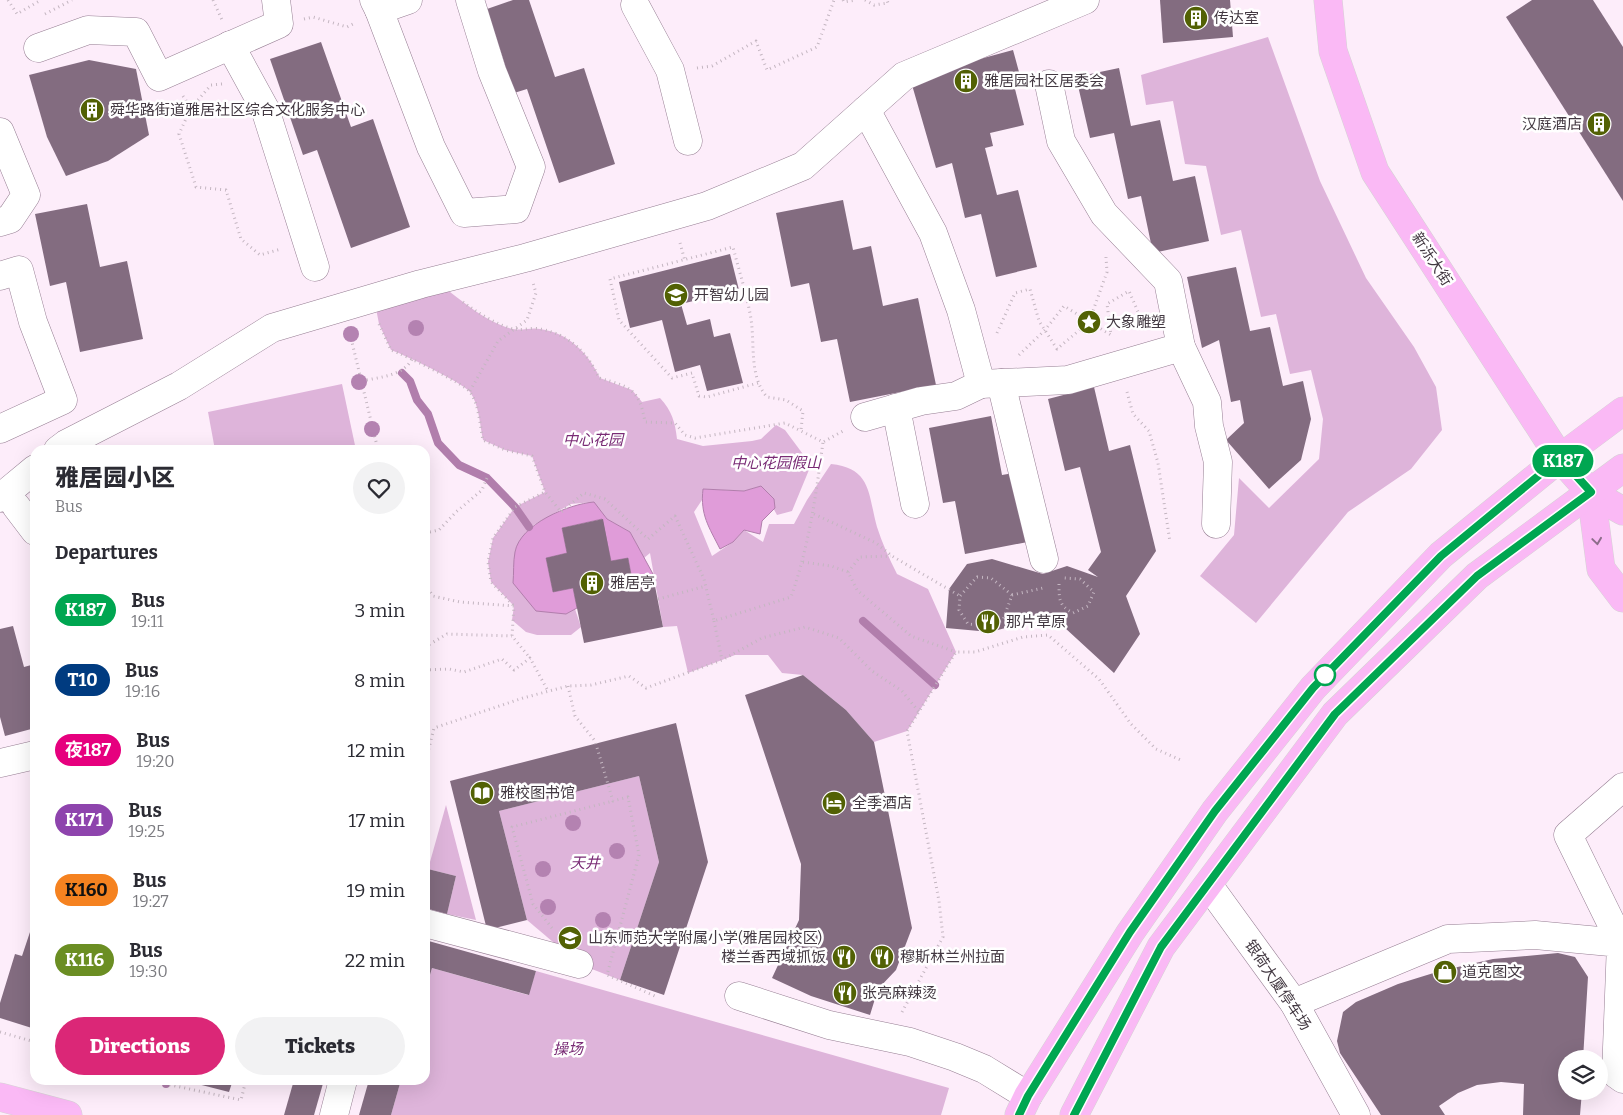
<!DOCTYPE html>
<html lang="en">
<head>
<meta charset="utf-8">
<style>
	body { margin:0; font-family:Bitter,"Noto Sans SC",serif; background:#f2f2f3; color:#2b2b33; height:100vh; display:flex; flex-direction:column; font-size:19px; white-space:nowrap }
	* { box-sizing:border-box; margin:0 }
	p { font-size:16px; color:#7c7c81 }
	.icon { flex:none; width:28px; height:28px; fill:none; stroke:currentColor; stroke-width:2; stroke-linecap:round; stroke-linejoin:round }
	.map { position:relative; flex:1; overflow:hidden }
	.side { position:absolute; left:30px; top:445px; width:400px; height:640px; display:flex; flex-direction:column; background:#fff; border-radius:15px; box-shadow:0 5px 20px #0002 }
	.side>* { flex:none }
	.badge { padding:0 10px; border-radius:16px; font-size:18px; line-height:32px }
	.controls { position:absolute; left:1558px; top:1050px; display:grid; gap:10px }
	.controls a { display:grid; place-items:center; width:50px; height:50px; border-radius:50%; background:#fff; box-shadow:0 5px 20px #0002; font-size:25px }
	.map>.badge { position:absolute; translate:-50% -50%; box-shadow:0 0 0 2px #fff }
	h2 { padding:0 25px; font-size:19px; line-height:45px }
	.round { display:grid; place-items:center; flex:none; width:52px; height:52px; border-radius:26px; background:#f2f2f3 }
	.headline { display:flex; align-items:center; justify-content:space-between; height:85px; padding:0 25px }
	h1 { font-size:24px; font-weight:800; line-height:38px }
	.primary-button { display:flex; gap:10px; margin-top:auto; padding:10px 25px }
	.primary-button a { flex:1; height:58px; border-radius:30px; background:#db2777; color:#fff; font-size:20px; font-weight:800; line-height:58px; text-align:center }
	.primary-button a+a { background:#f2f2f3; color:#2b2b33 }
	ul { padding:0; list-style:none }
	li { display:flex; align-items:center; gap:15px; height:70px; padding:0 25px }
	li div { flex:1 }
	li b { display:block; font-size:19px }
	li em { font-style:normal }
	li .badge { min-width:55px; font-weight:700; text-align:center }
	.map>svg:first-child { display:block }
</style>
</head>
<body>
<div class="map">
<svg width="1623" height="1115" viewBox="0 0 1623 1115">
	<rect width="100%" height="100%" fill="#fdedfa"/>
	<g fill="#deb4da">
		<polygon points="1268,37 1320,181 1366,278 1414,347 1436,387 1442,430 1411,469 1348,512 1256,623 1200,576 1234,535 1239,478 1269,508 1319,459 1323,419 1311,370 1290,374 1276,314 1261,317 1241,230 1221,235 1206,166 1185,164 1173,101 1146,105 1141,75"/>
		<path d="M435 280C457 297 486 323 513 329 522 331 532 327 540 329 569 333 588 353 600 378L632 390 642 402 660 398C672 411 675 422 677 439L703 446 752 441 761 439 776 425 785 430 811 465 792 511 777 515 761 486 744 491 703 489 702 500 694 512 712 556 733 542 744 530 763 542 769 524H794L807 500 831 464C872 468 868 495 877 527 882 543 889 558 897 574L928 589 956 652 907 731 874 742 846 710 803 675 782 673 768 655H735L688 673 677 626 663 627 650 553 644 558 630 532 607 519 593 502 571 504 530 527 515 550 566 614 575 609 581 627 571 635H537L526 632 512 620 514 606 491 582 488 562 493 538 515 507 545 492 532 456 505 450 483 440C480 426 479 404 470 392 463 383 405 355 391 350L379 324 374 298Z"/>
		<polygon points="342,384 356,450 215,450 208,412"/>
		<polygon points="639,776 659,862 620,980 579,964 527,920 499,811"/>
		<polygon points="446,805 476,920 447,914 456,876 428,869"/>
		<polygon points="432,968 528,995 536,971 949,1088 941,1115 391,1115 401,1080 425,1080 425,995"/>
	</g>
	<g fill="#e09cd9" stroke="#b17eac">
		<path d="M761 486 774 499 775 508 762 521 760 534 744 530 733 542 720 549C709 527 700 515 703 489L744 491Z"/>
		<path d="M594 502 607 519 630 532 653 574 633 585 628 558 611 561 602 519 562 528 567 553 546 558 553 592 573 588 577 608 566 614 536 611 513 583C514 573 513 562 515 552 520 524 569 504 594 502Z"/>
	</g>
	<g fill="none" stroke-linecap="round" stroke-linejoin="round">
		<g stroke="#b17eac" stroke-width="8">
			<polyline points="402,373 410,381 417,400 428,414 438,443 459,465 487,478 515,507 529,527"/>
			<polyline points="863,621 935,685"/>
			<polyline points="166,1080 166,1084"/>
		</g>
	</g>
	<g fill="#836c80">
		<polygon points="513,0 529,0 555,77 584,68 615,164 559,183 527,89 514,93 487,9"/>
		<polygon points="1160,0 1230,0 1233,37 1163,43"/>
		<polygon points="1532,0 1593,0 1623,47 1623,201 1506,17"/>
		<polygon points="321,42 351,127 373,119 410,227 351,248 317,150 303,155 270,59"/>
		<polygon points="1013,50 1022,83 1015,89 1024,125 990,133 993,146 985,148 997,195 1018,190 1037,267 996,277 981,214 965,218 952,163 936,168 910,78"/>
		<polygon points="89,60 136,69 149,135 108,161 66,176 47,137 29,75"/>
		<polygon points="1119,68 1131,126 1160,120 1173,181 1195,176 1209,241 1153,253 1141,196 1128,199 1114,133 1090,138 1076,77"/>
		<polygon points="843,200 853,250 871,246 883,306 918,298 936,385 850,402 837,339 821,342 809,283 791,287 776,213"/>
		<polygon points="87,204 100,267 127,261 143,339 80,352 66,282 50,286 35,214"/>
		<polygon points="730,254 739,290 681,304 687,325 710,319 714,337 730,333 743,383 707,391 700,365 675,372 662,320 630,328 619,282"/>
		<polygon points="1236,267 1250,331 1270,327 1283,386 1303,381 1311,419 1301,460 1269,489 1226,440 1244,423 1240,400 1231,402 1219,340 1202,348 1187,277"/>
		<polygon points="1094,387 1109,451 1130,445 1156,551 1126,596 1140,634 1114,673 1052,616 990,632 946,628 949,589 967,564 992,559 1043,574 1067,566 1098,577 1088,570 1101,552 1080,467 1065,471 1048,399"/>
		<polygon points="991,416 1002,475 1020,472 1033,541 965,554 955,501 943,503 929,428"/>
		<polygon points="603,519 611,561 628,558 633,585 654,581 663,627 584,643 573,588 553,592 546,558 567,553 562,528"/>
		<polygon points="13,626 24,667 35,664 35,728 5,736 0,717 0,629"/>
		<polygon points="803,675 846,710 874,742 912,928 896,970 878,989 870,1015 811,996 772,978 799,920 801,864 745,695"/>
		<polygon points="676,723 708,862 664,995 620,980 659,862 639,776 499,811 527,920 487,930 450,781"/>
		<polygon points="428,869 456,876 447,914 425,908 425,883"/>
		<polygon points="35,917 35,1029 0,1018 0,1003 15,954 22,956"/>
		<polygon points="425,940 536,971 529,995 432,968 425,993"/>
		<polygon points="1558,953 1575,957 1588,977 1583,1059 1566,1059 1566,1091 1582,1091 1580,1115 1523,1115 1524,1084 1501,1082 1477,1085 1458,1093 1439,1106 1445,1115 1381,1115 1340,1053 1337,1041 1343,1012 1356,1002 1398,984 1440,971 1493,959"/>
		<polygon points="182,1080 233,1080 229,1092"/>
		<polygon points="294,1080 324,1080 314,1115 284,1115"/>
		<polygon points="369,1080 401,1080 391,1115 359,1115"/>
	</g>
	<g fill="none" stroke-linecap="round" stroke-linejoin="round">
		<g stroke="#967e93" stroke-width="29">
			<g id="minor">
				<polyline points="374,0 379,10 408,0"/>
				<polyline points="635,5 670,70 688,141"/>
				<polyline points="379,10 431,147 464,213 516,209 531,167 492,71 470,0"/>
				<polyline points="230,45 265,109 315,267"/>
				<polyline points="38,48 88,30 136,32 159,77 279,24 276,0"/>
				<polyline points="866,110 933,233 961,310 981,384 1068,380 1181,347 1168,281 1104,214 1061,141 1049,84"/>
				<polyline points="0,132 26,195 10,219 0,222"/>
				<polyline points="0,276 19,270 33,322 63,400 0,429"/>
				<polyline points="1181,347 1207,402 1209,426 1218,462 1216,524"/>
				<polyline points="1001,383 1044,559"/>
				<polyline points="896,408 915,504"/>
				<polyline points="865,417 921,401 956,396 981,384"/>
				<polyline points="58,450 66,444 179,386 272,328 421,284 525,258 707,206 803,166 904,76 1085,0"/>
				<polyline points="0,498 35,469"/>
				<polyline points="16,506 35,531"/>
				<polyline points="0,763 35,755"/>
				<polyline points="1209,886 1294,1003 1356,1115"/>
				<polyline points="425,923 579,964"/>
				<polyline points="1621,943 1568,835 1623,787"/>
				<polyline points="739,996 829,1025 910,1042 955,1057 984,1069 1028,1096"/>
				<polyline points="1294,1003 1448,939 1535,935 1621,943 1616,1074 1623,1079"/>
				<polyline points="334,1115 343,1080"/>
			</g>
		</g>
		<g stroke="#d6d3d5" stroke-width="29">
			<g id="major">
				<polyline points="1328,0 1333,51 1375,172 1560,458 1591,493 1623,511"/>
				<polyline points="1591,493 1601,569 1623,598"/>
				<polyline points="0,1097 68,1115"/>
				<polyline points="1019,1115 1028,1096 1130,933 1215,811 1313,688 1441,555 1560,458 1623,411"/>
				<polyline points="1074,1115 1161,947 1335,714 1477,576 1623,468"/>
			</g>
		</g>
		<g stroke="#c4b6c1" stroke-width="3" stroke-dasharray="1 4" stroke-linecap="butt">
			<polyline points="8,0 17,14 41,0"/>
			<polyline points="213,0 222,20"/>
			<polyline points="843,0 844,2 856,0"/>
			<polyline points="865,0 874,5 888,3 887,0"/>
			<polyline points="45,14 72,0"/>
			<polyline points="304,19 313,17 347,27 355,23"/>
			<polyline points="697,68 712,66 756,41 767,70 817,47 834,0"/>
			<polyline points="222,84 211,85 191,108 179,134 196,187 226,190 241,239 260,255 281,249"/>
			<polyline points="183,96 191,108"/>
			<polyline points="680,243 685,261"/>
			<path d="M463 302C475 311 498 326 514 329 522 331 532 327 540 329 569 334 588 353 599 378 630 387 639 388 645 422L675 423 685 435 695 438 785 423 823 442 843 431"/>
			<path d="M379 324 391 350C404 355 463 383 470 392 479 404 480 426 483 440L505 450 532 456 545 492 561 512 584 493 605 499 648 539 675 516 704 579 714 621 791 597C809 546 816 495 823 442"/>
			<polyline points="997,333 1015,293 1030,289 1039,321 1057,349 1089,322 1107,272 1106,257"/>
			<polyline points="350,334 378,450"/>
			<polyline points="1019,355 1045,330 1064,306 1111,335 1107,304 1129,291 1145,328"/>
			<path d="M362 381C380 377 403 376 412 359"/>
			<path d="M758 383 707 397 699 396 692 373 672 378 619 320 610 279 733 247C739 271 747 295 751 319 755 346 749 376 767 397L786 400 803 411 801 430"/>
			<polyline points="470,391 498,341 527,320 536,293 533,283"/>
			<polyline points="1127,392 1133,414 1149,431 1158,463 1170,542"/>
			<polyline points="814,514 876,543 892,556 960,596"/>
			<polyline points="425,533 439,530 456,512 482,490 487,478"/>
			<polyline points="803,562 831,566 848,572 857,590 911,636 956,652"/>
			<polyline points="848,572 860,557 891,556"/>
			<polygon points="977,577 991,578 1012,595 1003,620 989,626 968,624 959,610 960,596"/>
			<polyline points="425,584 433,596 460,602 514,606 512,636 530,658"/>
			<path d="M1059 584C1059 599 1059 606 1073 613L1088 606 1094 592 1080 579 1064 578"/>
			<polyline points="1012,595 1043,588"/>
			<polyline points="658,599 706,586"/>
			<polyline points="513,605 491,582 488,562 493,538 515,507 545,492"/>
			<polyline points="714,621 722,660"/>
			<polyline points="425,647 447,634 512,636"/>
			<polyline points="425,670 449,669 464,672 502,659 514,670 530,658 548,691"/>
			<polyline points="568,686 575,716 595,741 613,801 628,797 639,855 607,975 655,996"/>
			<polyline points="425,764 434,728 523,698 568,686 591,685 629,676 646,688 722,660 762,638 805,627 839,638 872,671 902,691 919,712"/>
			<polyline points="552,928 533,904 512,827 613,801"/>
			<polyline points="902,1012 943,937 939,901 907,731 956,652 975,652 1023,637 1048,635 1099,679 1131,724 1156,749 1183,761"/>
			<polyline points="0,1032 35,1042"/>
			<polyline points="161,1080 166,1084 241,1100 246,1080"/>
		</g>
		<use href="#minor" stroke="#fff" stroke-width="28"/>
		<use href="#major" stroke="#fab9f5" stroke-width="28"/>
	</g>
	<g fill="#b482b1">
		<circle cx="416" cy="328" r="8"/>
		<circle cx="351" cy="334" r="8"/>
		<circle cx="359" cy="382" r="8"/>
		<circle cx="372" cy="429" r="8"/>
		<circle cx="573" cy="823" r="8"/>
		<circle cx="617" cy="851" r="8"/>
		<circle cx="543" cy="869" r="8"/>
		<circle cx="548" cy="907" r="8"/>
		<circle cx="603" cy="920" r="8"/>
	</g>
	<defs><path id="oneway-chevron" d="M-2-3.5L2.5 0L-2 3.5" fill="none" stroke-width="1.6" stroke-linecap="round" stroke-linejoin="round" transform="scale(1.25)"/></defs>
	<use stroke="#8c6c8a" href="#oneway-chevron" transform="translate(1597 541) rotate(82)"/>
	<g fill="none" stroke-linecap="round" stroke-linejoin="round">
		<g stroke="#fff" stroke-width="11">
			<polyline id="line" points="1019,1115 1028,1096 1130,932 1215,811 1313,688 1441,556 1560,458 1591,492 1477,576 1335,714 1161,947 1074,1115"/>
		</g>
		<use href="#line" stroke="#00a651" stroke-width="8"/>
	</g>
	<defs>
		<g id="building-disc" transform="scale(1.25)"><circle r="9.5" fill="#526104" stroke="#fff"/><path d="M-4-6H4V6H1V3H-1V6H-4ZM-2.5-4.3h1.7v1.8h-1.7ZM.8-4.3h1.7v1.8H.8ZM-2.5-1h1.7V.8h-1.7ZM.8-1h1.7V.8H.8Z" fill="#fff"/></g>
		<g id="school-disc" transform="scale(1.25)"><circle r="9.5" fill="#526104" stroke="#fff"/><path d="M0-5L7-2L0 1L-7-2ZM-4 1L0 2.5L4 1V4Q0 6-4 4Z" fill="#fff"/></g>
		<g id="sight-disc" transform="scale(1.25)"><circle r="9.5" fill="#526104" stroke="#fff"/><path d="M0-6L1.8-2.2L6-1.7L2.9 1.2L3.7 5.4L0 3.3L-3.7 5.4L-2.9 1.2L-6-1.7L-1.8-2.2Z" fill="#fff"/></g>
		<g id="restaurant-disc" transform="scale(1.25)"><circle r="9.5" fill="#526104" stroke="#fff"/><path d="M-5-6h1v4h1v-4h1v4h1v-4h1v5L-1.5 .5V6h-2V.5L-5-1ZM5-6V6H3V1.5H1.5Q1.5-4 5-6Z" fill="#fff"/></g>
		<g id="library-disc" transform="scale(1.25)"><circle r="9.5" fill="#526104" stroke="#fff"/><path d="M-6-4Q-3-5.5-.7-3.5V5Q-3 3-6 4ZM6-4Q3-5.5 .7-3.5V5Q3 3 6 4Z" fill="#fff"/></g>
		<g id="hotel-disc" transform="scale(1.25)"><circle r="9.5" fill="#526104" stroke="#fff"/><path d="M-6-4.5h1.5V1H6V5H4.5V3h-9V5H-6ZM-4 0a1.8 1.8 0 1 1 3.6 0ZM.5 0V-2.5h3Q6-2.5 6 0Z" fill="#fff"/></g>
		<g id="shop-disc" transform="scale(1.25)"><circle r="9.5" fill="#526104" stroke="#fff"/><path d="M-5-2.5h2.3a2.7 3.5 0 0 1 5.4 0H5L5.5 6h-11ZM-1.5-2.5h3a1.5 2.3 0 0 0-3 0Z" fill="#fff"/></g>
	</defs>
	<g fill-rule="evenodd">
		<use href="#building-disc" x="1196" y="18"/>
		<use href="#building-disc" x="966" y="81"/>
		<use href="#building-disc" x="92" y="110"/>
		<use href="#building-disc" x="1599" y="124"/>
		<use href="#school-disc" x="676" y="295"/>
		<use href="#sight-disc" x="1089" y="322"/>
		<use href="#building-disc" x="592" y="583"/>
		<use href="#restaurant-disc" x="988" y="622"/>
		<use href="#library-disc" x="482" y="793"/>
		<use href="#hotel-disc" x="834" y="803"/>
		<use href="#school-disc" x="570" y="938"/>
		<use href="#restaurant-disc" x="844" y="957"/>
		<use href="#restaurant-disc" x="882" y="957"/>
		<use href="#shop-disc" x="1445" y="972"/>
		<use href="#restaurant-disc" x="845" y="993"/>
	</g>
	<circle fill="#fff" stroke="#00a651" stroke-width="2.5" cx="1325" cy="675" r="10"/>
	<g text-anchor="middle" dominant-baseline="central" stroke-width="5" stroke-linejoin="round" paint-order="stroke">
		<g font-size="15" fill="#433942" stroke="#fff" text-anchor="start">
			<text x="1214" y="18">传达室</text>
			<text x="984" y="81">雅居园社区居委会</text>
			<text x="110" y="110">舜华路街道雅居社区综合文化服务中心</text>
			<text x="1582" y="124" text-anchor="end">汉庭酒店</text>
			<text x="694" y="295">开智幼儿园</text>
			<text x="1106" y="322">大象雕塑</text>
			<text x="610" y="583">雅居亭</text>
			<text x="1006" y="622">那片草原</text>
			<text x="500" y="793">雅校图书馆</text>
			<text x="852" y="803">全季酒店</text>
			<text x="588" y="938">山东师范大学附属小学(雅居园校区)</text>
			<text x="826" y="957" text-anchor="end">楼兰香西域抓饭</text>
			<text x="900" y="957">穆斯林兰州拉面</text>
			<text x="1462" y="972">道克图文</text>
			<text x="862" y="993">张亮麻辣烫</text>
		</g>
		<g font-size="15" fill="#433942" stroke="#fff">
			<text transform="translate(1432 259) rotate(57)">新泺大街</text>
			<text transform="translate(1278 985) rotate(56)">银荷大厦停车场</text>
		</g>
		<g font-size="15" font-style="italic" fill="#792b75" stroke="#fff">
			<text x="593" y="440">中心花园</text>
			<text x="776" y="463">中心花园假山</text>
			<text x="585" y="863">天井</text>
			<text x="568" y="1049">操场</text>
		</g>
	</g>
</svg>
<div class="controls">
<a><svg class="icon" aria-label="layers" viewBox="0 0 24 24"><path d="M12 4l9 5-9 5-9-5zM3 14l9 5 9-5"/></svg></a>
</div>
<b class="badge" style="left:1563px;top:461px;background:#00a651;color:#fff">K187</b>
<section class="side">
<div class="headline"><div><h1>雅居园小区</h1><p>Bus</p></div><a class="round"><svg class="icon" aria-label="heart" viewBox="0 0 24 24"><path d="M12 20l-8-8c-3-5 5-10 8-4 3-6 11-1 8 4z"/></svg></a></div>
<h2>Departures</h2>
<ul>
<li><span class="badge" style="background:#00a651;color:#fff">K187</span><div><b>Bus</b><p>19:11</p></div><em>3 min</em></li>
<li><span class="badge" style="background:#003b80;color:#fff">T10</span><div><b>Bus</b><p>19:16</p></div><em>8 min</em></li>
<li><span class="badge" style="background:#e6007e;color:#fff">夜187</span><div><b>Bus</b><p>19:20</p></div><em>12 min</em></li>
<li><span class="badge" style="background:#8e44ad;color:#fff">K171</span><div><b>Bus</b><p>19:25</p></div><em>17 min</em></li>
<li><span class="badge" style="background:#f58220;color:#111">K160</span><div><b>Bus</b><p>19:27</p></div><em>19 min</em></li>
<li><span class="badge" style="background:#6b8e23;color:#fff">K116</span><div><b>Bus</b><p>19:30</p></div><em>22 min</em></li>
</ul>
<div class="primary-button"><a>Directions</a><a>Tickets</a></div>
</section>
</div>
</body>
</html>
